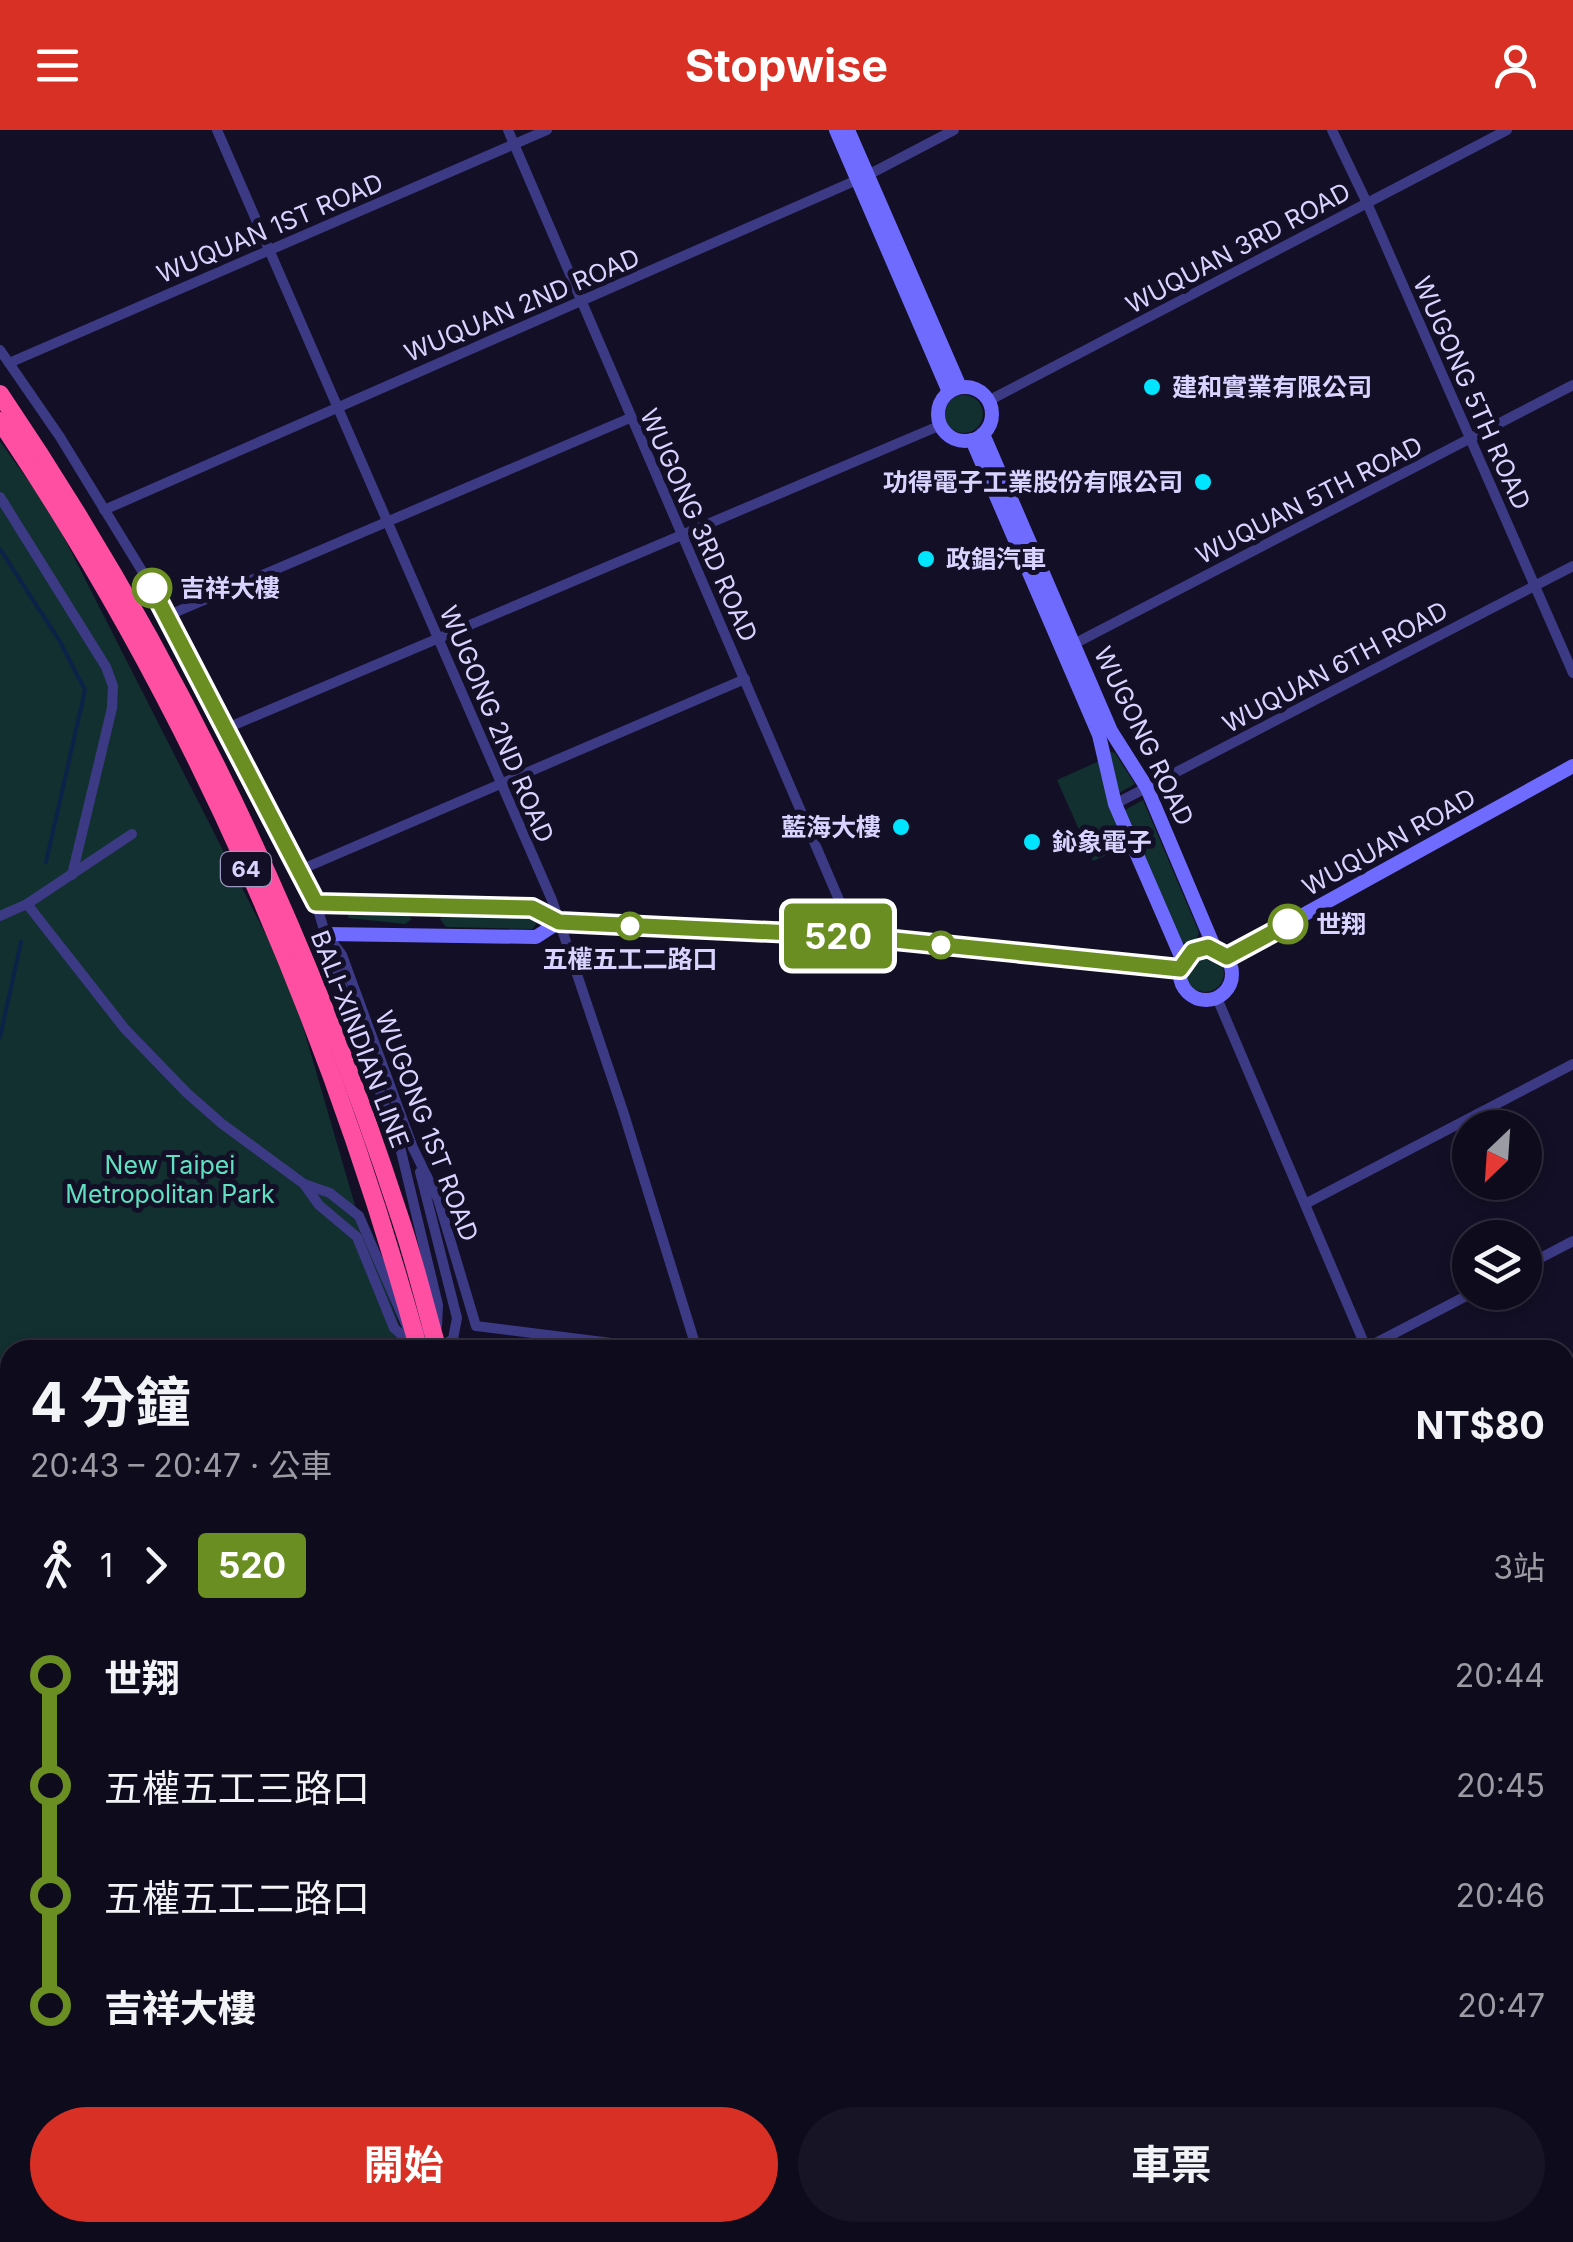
<!DOCTYPE html>
<html lang="zh-TW">
<head>
<meta charset="utf-8">
<style>
	body { margin:0; font-family:Inter,"Noto Sans TC",sans-serif; background:#171425; color:#f1f3f6; height:100vh; display:flex; flex-direction:column; font-size:38px; white-space:nowrap }
	* { box-sizing:border-box; margin:0 }
	p { font-size:32px; color:#9b9ba3 }
	.icon { flex:none; width:55px; height:55px; fill:none; stroke:currentColor; stroke-width:2; stroke-linecap:round; stroke-linejoin:round }
	.map { position:relative; flex:1; overflow:hidden }
	.details { position:absolute; left:0px; top:1210px; width:1575px; height:902px; display:flex; flex-direction:column; background:#0e0b1c; border-radius:30px 30px 0 0; box-shadow:0 5px 15px #0003,0 0 0 2px #2e2b3b }
	.details>* { flex:none }
	.badge { padding:0 20px; border-radius:8px; font-size:35px; line-height:65px }
	.needle { width:65px; rotate:205deg }
	.controls { position:absolute; left:1452px; top:980px; display:grid; gap:20px }
	.controls a { display:grid; place-items:center; width:90px; height:90px; border-radius:50%; background:#0e0b1c; box-shadow:0 5px 15px #0003,0 0 0 2px #2e2b3b; font-size:50px }
	.map>.badge { position:absolute; translate:-50% -50%; box-shadow:0 0 0 5px #fff }
	.legs { display:flex; align-items:center; gap:15px; height:110px; padding:0 30px; font-size:32px }
	.legs p { margin-inline-start:auto }
	.head { display:flex; align-items:center; justify-content:space-between; height:170px; padding:0 30px }
	h1 { font-size:55px; font-weight:700; line-height:75px }
	.cta { display:flex; gap:20px; margin-top:auto; padding:20px 30px }
	.cta a { flex:1; height:115px; border-radius:60px; background:#d93025; color:#fff; font-size:40px; font-weight:700; line-height:115px; text-align:center }
	.cta a+a { background:#171425; color:#f1f3f6 }
	ul { padding:0 30px; list-style:none }
	li { display:flex; align-items:center; gap:35px; height:110px; font-size:38px }
	li i { display:grid; place-items:center; width:15px; height:100%; margin:0 12px; background:currentColor }
	li i::after { content:''; width:25px; height:25px; margin:-12px; border:8px solid; border-radius:50%; background:#0e0b1c }
	li p { margin-inline-start:auto }
	li:first-child i { background:linear-gradient(#0000 50%,currentColor 0) }
	li:last-child i { background:linear-gradient(currentColor 50%,#0000 0) }
	header { display:flex; justify-content:space-between; align-items:center; height:130px; padding:0 30px; background:#d93025; color:#fff; font-size:45px; font-weight:700 }
	.map>svg:first-child { display:block }
</style>
</head>
<body>
<header><svg class="icon" aria-label="menu" viewBox="0 0 24 24"><path d="M4 6h16M4 12h16M4 18h16"/></svg>Stopwise<svg class="icon" aria-label="person" viewBox="0 0 24 24"><circle cx="12" cy="8" r="4"/><path d="M4 21q1-7 8-7t8 7"/></svg></header>
<div class="map">
<svg width="1573" height="2112" viewBox="0 0 1573 2112">
	<rect width="100%" height="100%" fill="#130f26"/>
	<g fill="#12302f">
		<circle cx="964" cy="284" r="19"/>
		<polygon points="0,311 52,384 290,852 361,1096 409,1220 10,1220 10,2102 611,2102 613,2112 0,2112"/>
		<polygon points="1109,621 1115,623 1135,654 1119,663"/>
		<polygon points="1099,631 1129,716 1093,731 1057,650"/>
		<polygon points="1143,670 1199,802 1196,811 1190,814 1182,813 1123,681"/>
		<polygon points="358,779 404,783 412,789 405,794 348,788 349,781"/>
		<polygon points="445,782 532,786 538,791 533,799 446,797 440,789"/>
		<circle cx="1205" cy="843" r="19"/>
		<polygon points="816,2103 816,2102 947,2103 944,2112 815,2112"/>
		<polygon points="988,2103 988,2102 1029,2103 1026,2112 985,2112"/>
		<polygon points="1105,2103 1105,2102 1218,2103 1214,2112 1102,2112"/>
	</g>
	<g fill="#0c2248">
		<polygon points="1565,1385 1573,1386 1573,1494 1565,1493"/>
		<polygon points="146,2103 146,2102 263,2103 259,2112 147,2112"/>
	</g>
	<g fill="none" stroke-linecap="round" stroke-linejoin="round">
		<g stroke="#0c2248" stroke-width="4">
			<polyline points="0,419 59,510 85,560 46,732"/>
			<polyline points="0,907 21,812"/>
		</g>
		<g stroke="#3d3a85" stroke-width="10">
			<polyline points="217,0 552,770 623,981 697,1220"/>
			<polyline points="508,0 855,807"/>
			<polyline points="1332,0 1367,73 1573,543"/>
			<polyline points="0,220 60,307 169,485 316,773 333,830 401,1021 438,1175 437,1196 429,1201 408,1199 359,1086 330,1063 304,1054 221,993 187,963 125,899 27,774"/>
			<polyline points="9,233 547,0"/>
			<polyline points="988,271 1507,0"/>
			<polyline points="0,367 106,537 113,556 112,578 72,745"/>
			<polyline points="104,380 866,46 954,0"/>
			<polyline points="169,485 630,288"/>
			<polyline points="1068,517 1573,255"/>
			<polyline points="227,598 941,295"/>
			<polyline points="1115,674 1573,436"/>
			<polyline points="300,740 745,549"/>
			<polyline points="0,786 27,774 132,704"/>
			<polyline points="330,809 342,825 413,1018 438,1069 476,1196 667,1220"/>
			<polyline points="1217,868 1367,1220"/>
			<polyline points="420,1042 457,1188 453,1209 444,1215"/>
			<polyline points="304,1054 319,1075 357,1107 394,1198 411,1213 621,1220"/>
			<polyline points="1305,1074 1573,934"/>
			<polyline points="1525,1136 1573,1111"/>
			<polyline points="1366,1218 1474,1162"/>
			<polyline points="1565,1287 1573,1283"/>
			<polyline points="1565,1344 1573,1345"/>
			<polyline points="1565,1664 1573,1665"/>
			<polyline points="742,2112 743,2102"/>
		</g>
		<g stroke="#6f6bff" stroke-width="14">
			<polyline points="836,0 949,262"/>
			<polyline points="848,0 960,257"/>
			<circle cx="965" cy="284" r="27"/>
			<polyline points="983,304 1111,601 1147,658 1215,819"/>
			<polyline points="972,310 1099,605 1115,674 1183,831"/>
			<polyline points="316,773 532,778 559,792 855,807 1180,839"/>
			<polyline points="326,804 536,807 559,792"/>
			<circle cx="1206" cy="844" r="26"/>
			<polyline points="1227,827 1573,636"/>
		</g>
		<g stroke="#ff4fa3" stroke-width="18">
			<polyline points="0,1280 10,1278"/>
			<polyline points="0,1339 10,1340"/>
			<polyline points="1565,1372 1573,1373"/>
			<polyline points="0,1374 10,1375"/>
			<polyline points="0,1395 10,1396"/>
			<polyline points="0,1432 10,1434"/>
			<polyline points="1565,1510 1573,1511"/>
			<polyline points="1565,1529 1573,1530"/>
			<polyline points="1565,1552 1573,1553"/>
			<polyline points="1565,1579 1573,1580"/>
			<polyline points="1565,1608 1573,1609"/>
			<polyline points="1565,1634 1573,1635"/>
			<polyline points="1565,1653 1573,1654"/>
			<polyline points="618,2102 621,2112"/>
			<polyline points="657,2102 659,2112"/>
			<polyline points="673,2102 675,2112"/>
			<polyline points="717,2102 720,2112"/>
		</g>
		<g stroke="#ff4fa3" stroke-width="18">
			<path d="M0 264C172 518 305 796 400 1088 415 1132 425 1176 438 1220"/>
			<path d="M0 291C191 573 329 892 419 1220"/>
		</g>
	</g>
	<g fill="none" stroke-linecap="round" stroke-linejoin="round">
		<g stroke="#fff" stroke-width="22">
			<polyline id="line-1" points="152,458 316,773 532,778 559,792 855,806 1180,839 1193,821 1208,817 1227,827 1288,794"/>
		</g>
		<use href="#line-1" stroke="#6b8e23" stroke-width="15"/>
	</g>
	<g fill="#00e5ff" stroke="#130f26" stroke-width="4">
		<circle cx="1152" cy="257" r="10"/>
		<circle cx="1203" cy="352" r="10"/>
		<circle cx="926" cy="429" r="10"/>
		<circle cx="901" cy="697" r="10"/>
		<circle cx="1032" cy="712" r="10"/>
	</g>
	<g fill="#fff" stroke="#6b8e23" stroke-width="5">
		<circle cx="152" cy="458" r="18"/>
		<circle cx="1288" cy="794" r="18"/>
		<circle cx="630" cy="796" r="12"/>
		<circle cx="941" cy="815" r="12"/>
	</g>
	<g text-anchor="middle" dominant-baseline="central" stroke-width="10" stroke-linejoin="round" paint-order="stroke">
		<rect fill="#130f26" stroke="#9e99be" stroke-width="2.5" x="221" y="722" width="50" height="34" rx="8"/>
		<g font-size="22" font-weight="bold" fill="#d9d4ff">
			<text x="246" y="739">64</text>
		</g>
		<g font-size="25" fill="#d9d4ff" stroke="#130f26">
			<text transform="translate(270 98) rotate(-23)">WUQUAN 1ST ROAD</text>
			<text transform="translate(1238 118) rotate(-28)">WUQUAN 3RD ROAD</text>
			<text transform="translate(522 175) rotate(-23)">WUQUAN 2ND ROAD</text>
			<text transform="translate(1472 263) rotate(66)">WUGONG 5TH ROAD</text>
			<text transform="translate(1309 370) rotate(-27)">WUQUAN 5TH ROAD</text>
			<text transform="translate(699 395) rotate(66)">WUGONG 3RD ROAD</text>
			<text transform="translate(1335 537) rotate(-28)">WUQUAN 6TH ROAD</text>
			<text transform="translate(497 594) rotate(67)">WUGONG 2ND ROAD</text>
			<text transform="translate(1144 606) rotate(64)">WUGONG ROAD</text>
			<text transform="translate(1389 712) rotate(-29)">WUQUAN ROAD</text>
			<text transform="translate(360 909) rotate(69)">BALI-XINDIAN LINE</text>
			<text transform="translate(427 996) rotate(69)">WUGONG 1ST ROAD</text>
		</g>
		<g font-size="25" font-weight="bold" fill="#d9d4ff" stroke="#130f26" text-anchor="start">
			<text x="1172" y="257">建和實業有限公司</text>
			<text x="1183" y="352" text-anchor="end">功得電子工業股份有限公司</text>
			<text x="946" y="429">政錩汽車</text>
			<text x="881" y="697" text-anchor="end">藍海大樓</text>
			<text x="1052" y="712">鈊象電子</text>
		</g>
		<g font-size="25" font-weight="bold" fill="#d9d4ff" stroke="#130f26" text-anchor="start">
			<text x="180" y="458">吉祥大樓</text>
			<text x="1316" y="794">世翔</text>
			<text x="630" y="829" text-anchor="middle">五權五工二路口</text>
		</g>
		<g font-size="25" fill="#5fe0c0" stroke="#130f26">
			<text x="170" y="1035">New Taipei<tspan x="170" dy="29">Metropolitan Park</tspan></text>
		</g>
	</g>
</svg>
<div class="controls">
<a><svg class="needle" viewBox="-14 -14 28 28"><path d="M0-13l5 13h-10z" fill="#e53935"/><path d="M0 13l5-13h-10z" fill="#9b9ba3"/></svg></a>
<a><svg class="icon" aria-label="layers" viewBox="0 0 24 24"><path d="M12 4l9 5-9 5-9-5zM3 14l9 5 9-5"/></svg></a>
</div>
<b class="badge" style="left:838px;top:806px;background:#6b8e23;color:#fff">520</b>
<section class="details">
<div class="head"><div><h1>4 分鐘</h1><p>20:43 – 20:47 · 公車</p></div><b>NT$80</b></div>
<div class="legs"><svg class="icon" aria-label="walk" viewBox="0 0 24 24"><circle cx="13" cy="4" r="2"/><path d="M13 8l-2 6 4 7M11 14l-3 7M7 12l3-4h3l4 4"/></svg>1<svg class="icon" aria-label="forward" viewBox="0 0 24 24"><path d="M9 5l7 7-7 7"/></svg><b class="badge" style="background:#6b8e23;color:#fff">520</b><p>3站</p></div>
<ul>
<li><i style="color:#6b8e23"></i><b>世翔</b><p>20:44</p></li>
<li><i style="color:#6b8e23"></i><span>五權五工三路口</span><p>20:45</p></li>
<li><i style="color:#6b8e23"></i><span>五權五工二路口</span><p>20:46</p></li>
<li><i style="color:#6b8e23"></i><b>吉祥大樓</b><p>20:47</p></li>
</ul>
<div class="cta"><a>開始</a><a>車票</a></div>
</section>
</div>
</body>
</html>
